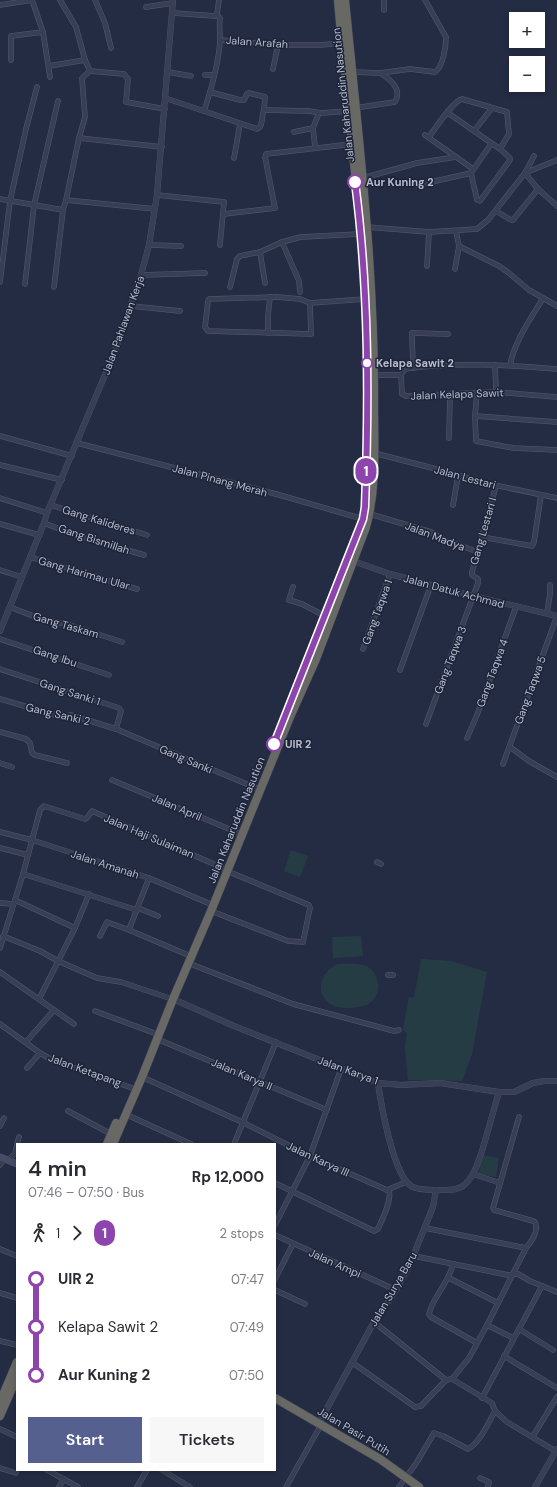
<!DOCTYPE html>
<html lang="en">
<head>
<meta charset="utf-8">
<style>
	body { margin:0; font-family:"DM Sans",sans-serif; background:#f7f7f7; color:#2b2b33; height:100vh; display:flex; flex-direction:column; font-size:15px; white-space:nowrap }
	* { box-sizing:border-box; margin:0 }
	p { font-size:13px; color:#7c7c81 }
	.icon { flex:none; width:22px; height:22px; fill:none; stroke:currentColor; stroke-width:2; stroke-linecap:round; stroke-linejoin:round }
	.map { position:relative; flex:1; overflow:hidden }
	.details { position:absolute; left:16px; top:1143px; width:260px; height:328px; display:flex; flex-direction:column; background:#fff; border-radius:0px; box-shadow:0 2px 6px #0003 }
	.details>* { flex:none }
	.badge { padding:0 8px; border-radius:13px; font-size:14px; line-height:26px }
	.controls { position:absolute; left:509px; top:12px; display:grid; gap:8px }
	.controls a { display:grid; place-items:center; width:36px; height:36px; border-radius:0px; background:#fff; box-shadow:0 2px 6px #0003; font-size:20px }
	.map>.badge { position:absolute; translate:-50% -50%; box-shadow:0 0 0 2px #fff }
	.legs { display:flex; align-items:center; gap:6px; height:44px; padding:0 12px; font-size:13px }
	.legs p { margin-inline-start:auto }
	.summary { display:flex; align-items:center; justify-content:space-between; height:68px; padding:0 12px }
	h1 { font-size:22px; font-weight:600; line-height:30px }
	.action { display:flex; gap:8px; margin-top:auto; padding:8px 12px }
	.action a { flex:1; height:46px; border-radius:0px; background:#55608f; color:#fff; font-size:16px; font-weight:600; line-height:46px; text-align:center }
	.action a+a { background:#f7f7f7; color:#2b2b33 }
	ul { padding:0 12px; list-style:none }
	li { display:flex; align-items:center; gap:14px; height:48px; font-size:15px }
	li i { display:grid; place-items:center; width:6px; height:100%; margin:0 5px; background:currentColor }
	li i::after { content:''; width:10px; height:10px; margin:-5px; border:3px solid; border-radius:50%; background:#fff }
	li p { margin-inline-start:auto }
	li:first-child i { background:linear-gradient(#0000 50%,currentColor 0) }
	li:last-child i { background:linear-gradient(currentColor 50%,#0000 0) }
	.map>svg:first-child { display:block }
</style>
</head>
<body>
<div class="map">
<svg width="557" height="1487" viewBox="0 0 557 1487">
	<rect width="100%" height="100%" fill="#242c44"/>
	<g fill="#263c45">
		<polygon points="291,850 308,856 300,877 284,871"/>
		<polygon points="361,936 363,956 333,958 332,937"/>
		<polygon points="421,959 451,961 487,972 472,1054 462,1081 408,1080 405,1047 407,1033 403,1030 409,997 414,998"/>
		<path d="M338 964C347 964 358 963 366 966 381 973 383 996 368 1004 363 1007 356 1007 350 1008 345 1008 340 1008 335 1006 313 997 319 972 338 964Z"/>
		<polygon points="482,1155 499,1158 496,1177 479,1174"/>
	</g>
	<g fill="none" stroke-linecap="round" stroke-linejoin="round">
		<g stroke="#545a6e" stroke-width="5.5">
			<g id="minor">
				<polyline points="32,0 43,32 50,77"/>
				<polyline points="60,0 76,27 85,60 90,71"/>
				<polyline points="95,0 105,23 111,48"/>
				<polyline points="0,5 32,0"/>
				<polyline points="146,7 173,3"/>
				<polyline points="384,10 384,0"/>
				<polyline points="173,13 215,16 217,14 219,0"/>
				<polyline points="220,40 278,45 320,45 342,43"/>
				<polyline points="11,60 11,36 43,32"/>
				<polyline points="49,66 85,60"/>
				<polyline points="273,69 278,45"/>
				<polyline points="168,72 191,76"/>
				<path d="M352 72 380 73 410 69 435 72C443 67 446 47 446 37L425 0"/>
				<polyline points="205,75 214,75"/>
				<polyline points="210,92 240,100 244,100 247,94 249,93 265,97 264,110"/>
				<path d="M165 98 257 129C264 126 261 116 264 110L309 111 321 113 349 111"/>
				<path d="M355 108 395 102C403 89 390 79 380 73"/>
				<path d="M204 111C211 90 219 62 220 40 220 33 219 26 220 18L217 15"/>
				<polyline points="448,113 500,149 510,158 510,160 480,201 477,200 471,173"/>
				<polyline points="313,128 315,147"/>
				<polyline points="474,131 492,108"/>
				<polyline points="294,132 313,128 319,113"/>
				<polyline points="425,135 473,169"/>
				<path d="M429 137C435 129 453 101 462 99L507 112 509 134 500 149"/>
				<polyline points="79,138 162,147"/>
				<polyline points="534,156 525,173 538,189 557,206"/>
				<polyline points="234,158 240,124"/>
				<polyline points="363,178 417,163 456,157"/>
				<polyline points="418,185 471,173 491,144"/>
				<polyline points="157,195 224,202 220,245"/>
				<polyline points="0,199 63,210"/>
				<polyline points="66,200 155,209"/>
				<polyline points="496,211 511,220 513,220 538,189"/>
				<polyline points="224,214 275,208 265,157 266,154 352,144"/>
				<polyline points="367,227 429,232 477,229 488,220 525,173 557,160"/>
				<polyline points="456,231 459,246 499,266 509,273 529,290 557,306"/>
				<polyline points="282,242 299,281 300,292"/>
				<polyline points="149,245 181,246"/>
				<polyline points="260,252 265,283"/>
				<polyline points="427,266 429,232"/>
				<polyline points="455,269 459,246"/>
				<polyline points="141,275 205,273"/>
				<polyline points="0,282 10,201 26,129 37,87"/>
				<polyline points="25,284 34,205 58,101"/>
				<polyline points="54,287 63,210 66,200 79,138 85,117 82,78 90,71 124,74 128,79 126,102 165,109"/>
				<polyline points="230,287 237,259 240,256 260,252 282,242 301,237 360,234"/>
				<polyline points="310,303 311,334 208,331 205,327 208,301 209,299 277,297 300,299 310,303 365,299"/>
				<polyline points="131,306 180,311"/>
				<polyline points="268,333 268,316 270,297"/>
				<polyline points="495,365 496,392"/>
				<path d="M510 365C515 340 530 320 543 298"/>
				<polyline points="413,368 412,333 448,334"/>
				<path d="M374 375H401L405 369C455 362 507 365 557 369"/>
				<polyline points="401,375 402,394 406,396 496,392 557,397"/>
				<polyline points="477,392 475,416 476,441 513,448 557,450"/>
				<polyline points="475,416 557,422"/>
				<polyline points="0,436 72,456"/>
				<polyline points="449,438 450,395"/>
				<polyline points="77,443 276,494 363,519"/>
				<polyline points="374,453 444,471 480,482 557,498"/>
				<polyline points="0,465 62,480"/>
				<polyline points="0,498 47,513"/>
				<polyline points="51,505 147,535"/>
				<polyline points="453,505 458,476"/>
				<polyline points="370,514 431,532 445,540 478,552"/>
				<polyline points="44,523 70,533 144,555"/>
				<polyline points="0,524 39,535"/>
				<polyline points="482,537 532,546 534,542 541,495"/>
				<polyline points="30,557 137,589"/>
				<polyline points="0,570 22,577"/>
				<polyline points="293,587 289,600 302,604 325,616"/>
				<polyline points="10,607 38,618 70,625 122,642"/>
				<polyline points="547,613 550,594 550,585"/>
				<polyline points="0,639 109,675"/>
				<polyline points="363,649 390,574"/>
				<polyline points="0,669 119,708 121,711 116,729"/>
				<polyline points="400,670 431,585"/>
				<polyline points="0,699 62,717 71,715 116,729 256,788"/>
				<polyline points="426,724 478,583 478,579 472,575 472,572 496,486"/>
				<polyline points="0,732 26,739 30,743 32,753 35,755 67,763"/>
				<polyline points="467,738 477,715 516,607"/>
				<polyline points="510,747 529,761 557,777"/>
				<polyline points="0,763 12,767"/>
				<polyline points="503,764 557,616"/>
				<polyline points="112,780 241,834"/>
				<polyline points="0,832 32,840 149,878 208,903"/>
				<polyline points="0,848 28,855"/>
				<polyline points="377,862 381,864"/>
				<polyline points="23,874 137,910"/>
				<polyline points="15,900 75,928"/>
				<polyline points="0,903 13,904"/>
				<polyline points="138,908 158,916"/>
				<polyline points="211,911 288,941 303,942 310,908 309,905 227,871"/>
				<polyline points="130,927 149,878"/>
				<polyline points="3,936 40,951 58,961 97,978 121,982 169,998"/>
				<polyline points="100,936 107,922 129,930 188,955"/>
				<polyline points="0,948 23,874 40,810 44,806 85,819 87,818 92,811 223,868"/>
				<polyline points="188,963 293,1004 394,1031 399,1030"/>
				<polyline points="0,972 74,1024"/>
				<polyline points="388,975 393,975"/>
				<polyline points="39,999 75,928 89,894"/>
				<polyline points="95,1011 154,1033"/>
				<polyline points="0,1024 40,1053 52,1060 132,1088"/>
				<polyline points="157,1039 327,1110"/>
				<polyline points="26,1042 54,1010"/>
				<polyline points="27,1068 40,1053"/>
				<polyline points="142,1077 244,1123 310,1156 387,1190 406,1182"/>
				<polyline points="68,1111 111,1134"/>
				<polyline points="125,1114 191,1144"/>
				<polyline points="0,1126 4,1118"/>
				<polyline points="17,1144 19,1137"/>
				<polyline points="234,1144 276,1042"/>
				<polyline points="8,1161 15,1153 17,1145"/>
				<polyline points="0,1165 4,1159"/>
				<polyline points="473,1174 500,1183"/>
				<path d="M275 1183 374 1231 378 1229C382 1220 392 1200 389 1191L387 1190"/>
				<polyline points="275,1225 310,1156 341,1069"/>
				<polyline points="425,1228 526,1248"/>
				<polyline points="275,1235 396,1290"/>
				<polyline points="0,1249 17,1256"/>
				<polyline points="414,1256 498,1273 508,1275 518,1274 530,1281 557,1292"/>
				<path d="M453 1264C449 1283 432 1298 429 1314L431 1317 477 1343"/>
				<polyline points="449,1278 498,1303"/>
				<polyline points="275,1279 293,1244"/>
				<polyline points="275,1290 305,1304"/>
				<polyline points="0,1293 17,1298"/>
				<polyline points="374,1322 446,1380"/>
				<polyline points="487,1325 513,1338"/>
				<polyline points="519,1329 553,1350"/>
				<polyline points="0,1341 17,1345"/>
				<polyline points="504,1356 557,1388"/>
				<path d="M353 1363 415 1407 421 1406 446 1380 452 1379 469 1358 487 1325 526 1248C532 1241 539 1231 535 1222L533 1221 494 1210 493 1208 519 1117"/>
				<polyline points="452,1379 492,1403 495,1411 507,1422 557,1452"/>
				<polyline points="482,1398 542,1286"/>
				<polyline points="0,1429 17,1437"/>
				<polyline points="533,1436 557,1397"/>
				<polyline points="0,1468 16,1473"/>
				<polyline points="47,1470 78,1487"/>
				<polyline points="162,1470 190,1487"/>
				<polyline points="480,1478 489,1482 488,1487"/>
				<polyline points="59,1487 64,1479"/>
				<polyline points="137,1487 147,1470"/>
				<polyline points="286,1487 321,1425"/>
				<path d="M399 1487 417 1462 434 1433 443 1436 468 1449C479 1444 489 1422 495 1411"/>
			</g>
		</g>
		<g stroke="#545a6e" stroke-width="6">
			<g id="tertiary">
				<polyline points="353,561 390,574 461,593 557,616"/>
				<polyline points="0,631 44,523 47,513 115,351 141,275 149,245 157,195 173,0"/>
				<polyline points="173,999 234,1026 378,1083 401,1085 440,1083 499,1092 514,1092 533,1083 544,1081 557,1081"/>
				<path d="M378 1083C381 1104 393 1174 411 1186 417 1190 430 1190 438 1190 449 1190 461 1191 468 1181 476 1173 478 1161 482 1151 488 1131 493 1112 499 1092"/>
				<polyline points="319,1423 374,1322 396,1290 409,1266 433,1207 436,1190"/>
				<polyline points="535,1487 557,1449"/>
			</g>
		</g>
		<g stroke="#545a6e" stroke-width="7">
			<polyline id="secondary" points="0,1157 17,1164"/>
		</g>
		<g stroke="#40475b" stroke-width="9">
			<g id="trunk">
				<path d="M288 709 352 548 363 519 365 507C367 445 369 384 366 322 362 215 347 107 338 0"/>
				<polyline points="107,1144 116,1123"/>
				<path d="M113 1144 142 1077 173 999 211 911 290 717 316 659 366 527C377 488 374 445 374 404 375 269 358 134 345 0"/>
				<polyline points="275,1398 380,1459 419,1487"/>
				<polyline points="0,1402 17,1362"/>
				<polyline points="0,1416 17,1377"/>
			</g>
		</g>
		<use href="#minor" stroke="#383f54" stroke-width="4.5"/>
		<use href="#tertiary" stroke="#383f54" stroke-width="5.5"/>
		<use href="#secondary" stroke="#464c67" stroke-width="6"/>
		<use href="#trunk" stroke="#686864" stroke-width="8"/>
	</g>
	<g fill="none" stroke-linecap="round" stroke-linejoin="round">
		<g stroke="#fff" stroke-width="9">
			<path id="line-1" d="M274 744 363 519 365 507C369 399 369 289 355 182"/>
		</g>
		<use href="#line-1" stroke="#8e44ad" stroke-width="6"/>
	</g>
	<g fill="#fff" stroke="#8e44ad" stroke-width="2">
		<circle cx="355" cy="182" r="7"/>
		<circle cx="367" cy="363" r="5"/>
		<circle cx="274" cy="744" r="7"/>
	</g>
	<g text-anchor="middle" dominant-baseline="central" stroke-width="3" stroke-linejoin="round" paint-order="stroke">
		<g font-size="11" fill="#b6bbcd" stroke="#1d2439">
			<text transform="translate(257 42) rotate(4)">Jalan Arafah</text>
			<text transform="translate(343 95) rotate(-96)">Jalan Kaharuddin Nasution</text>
			<text transform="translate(123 325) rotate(-70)">Jalan Pahlawan Kerja</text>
			<text transform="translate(457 394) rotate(-2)">Jalan Kelapa Sawit</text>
			<text transform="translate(465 477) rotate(15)">Jalan Lestari</text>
			<text transform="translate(220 480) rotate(15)">Jalan Pinang Merah</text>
			<text transform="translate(99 520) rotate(17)">Gang Kalideres</text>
			<text transform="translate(483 531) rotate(-74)">Gang Lestari I</text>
			<text transform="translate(435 536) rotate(21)">Jalan Madya</text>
			<text transform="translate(94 539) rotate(18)">Gang Bismillah</text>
			<text transform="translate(84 573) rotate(16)">Gang Harimau Ular</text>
			<text transform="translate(454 591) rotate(15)">Jalan Datuk Achmad</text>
			<text transform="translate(377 612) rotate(-70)">Gang Taqwa 1</text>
			<text transform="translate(66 625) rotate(16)">Gang Taskam</text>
			<text transform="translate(55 656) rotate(18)">Gang Ibu</text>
			<text transform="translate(450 660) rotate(-69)">Gang Taqwa 3</text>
			<text transform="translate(492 673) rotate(-70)">Gang Taqwa 4</text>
			<text transform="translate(530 690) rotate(-70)">Gang Taqwa 5</text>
			<text transform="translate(70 692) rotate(18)">Gang Sanki 1</text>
			<text transform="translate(58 714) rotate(13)">Gang Sanki 2</text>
			<text transform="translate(186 759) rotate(23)">Gang Sanki</text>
			<text transform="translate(177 807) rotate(23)">Jalan April</text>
			<text transform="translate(236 820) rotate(-68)">Jalan Kaharuddin Nasution</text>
			<text transform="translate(149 836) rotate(23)">Jalan Haji Sulaiman</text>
			<text transform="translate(105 864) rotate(18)">Jalan Amanah</text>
			<text transform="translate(85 1070) rotate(20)">Jalan Ketapang</text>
			<text transform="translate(348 1070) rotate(20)">Jalan Karya 1</text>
			<text transform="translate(242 1074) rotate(23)">Jalan Karya II</text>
			<text transform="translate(318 1159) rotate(25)">Jalan Karya III</text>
			<text transform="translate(335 1263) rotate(24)">Jalan Ampi</text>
			<text transform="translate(393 1289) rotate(-60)">Jalan Surya Baru</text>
			<text transform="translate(354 1431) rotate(31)">Jalan Pasir Putih</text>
		</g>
		<g font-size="11" font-weight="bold" fill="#b6bbcd" stroke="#1d2439" text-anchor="start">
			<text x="366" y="182">Aur Kuning 2</text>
			<text x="376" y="363">Kelapa Sawit 2</text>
			<text x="285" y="744">UIR 2</text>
		</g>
	</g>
</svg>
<div class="controls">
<a>+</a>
<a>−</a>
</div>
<b class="badge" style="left:366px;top:471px;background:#8e44ad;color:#fff">1</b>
<section class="details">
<div class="summary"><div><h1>4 min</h1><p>07:46 – 07:50 · Bus</p></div><b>Rp 12,000</b></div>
<div class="legs"><svg class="icon" aria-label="walk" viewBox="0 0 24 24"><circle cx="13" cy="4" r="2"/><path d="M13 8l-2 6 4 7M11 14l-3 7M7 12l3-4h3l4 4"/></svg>1<svg class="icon" aria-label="forward" viewBox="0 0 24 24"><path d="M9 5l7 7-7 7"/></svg><b class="badge" style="background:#8e44ad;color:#fff">1</b><p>2 stops</p></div>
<ul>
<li><i style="color:#8e44ad"></i><b>UIR 2</b><p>07:47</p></li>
<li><i style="color:#8e44ad"></i><span>Kelapa Sawit 2</span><p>07:49</p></li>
<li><i style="color:#8e44ad"></i><b>Aur Kuning 2</b><p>07:50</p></li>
</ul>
<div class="action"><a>Start</a><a>Tickets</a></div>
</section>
</div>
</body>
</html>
